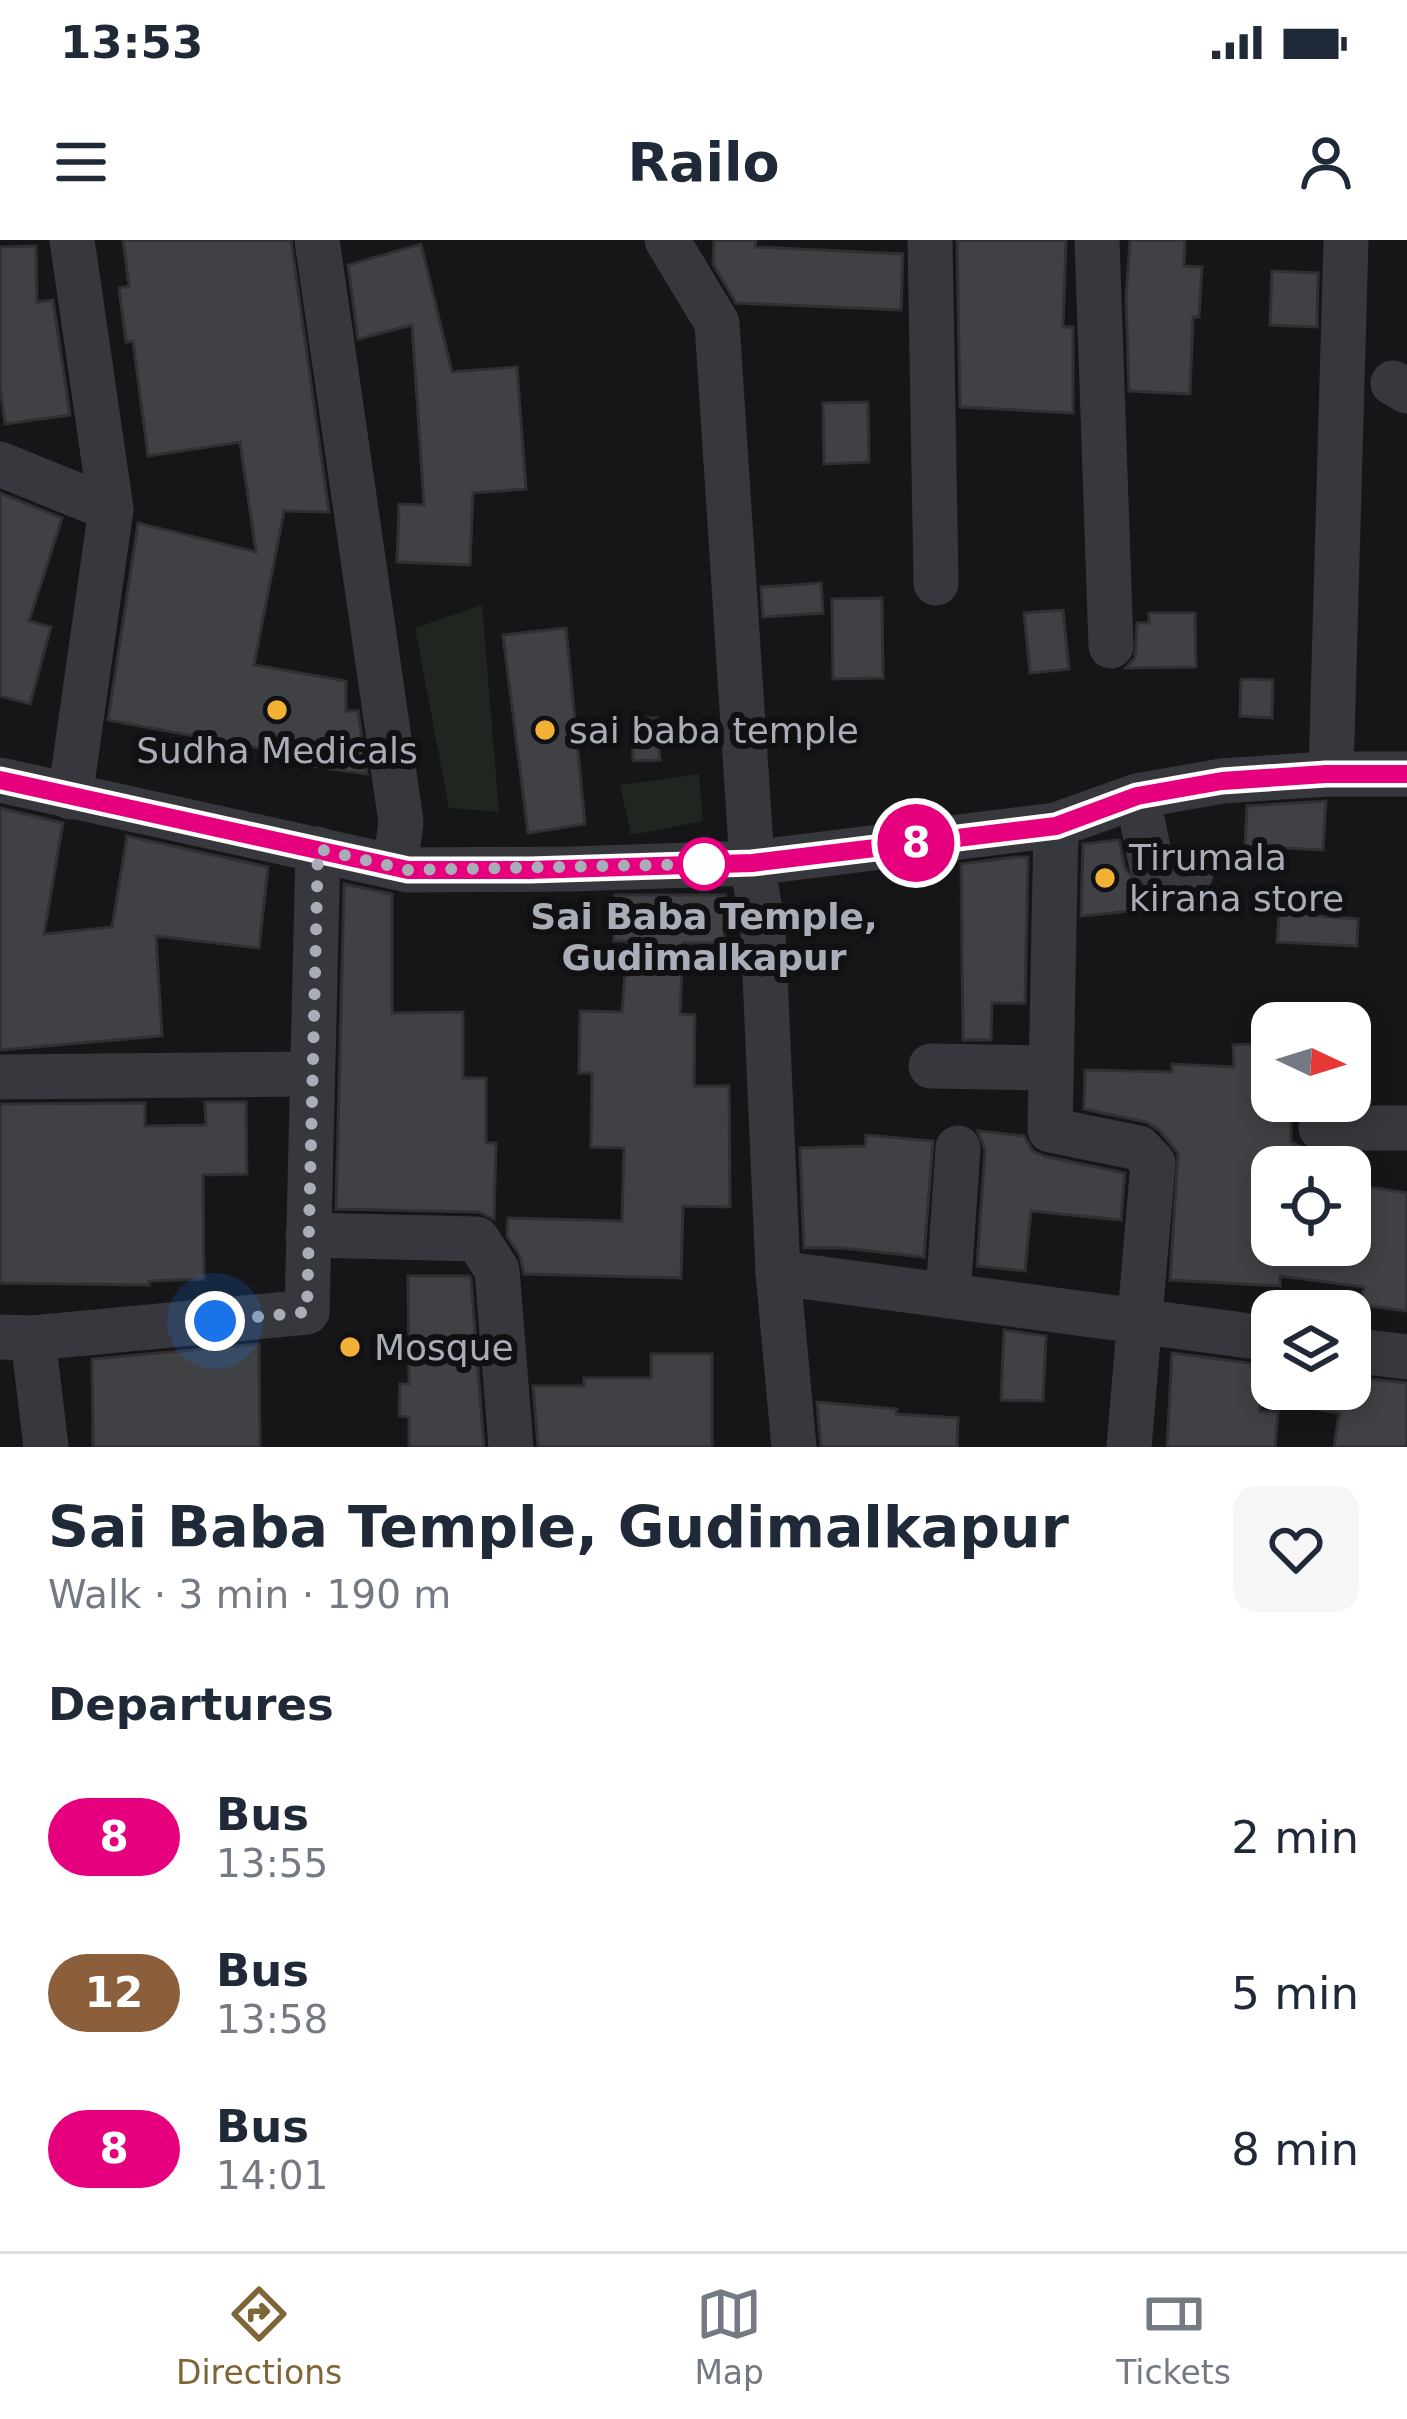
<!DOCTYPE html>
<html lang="en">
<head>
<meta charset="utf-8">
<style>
	body { margin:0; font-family:"DejaVu Sans",sans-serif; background:#f6f6f7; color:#1f2937; height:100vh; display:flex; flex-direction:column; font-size:45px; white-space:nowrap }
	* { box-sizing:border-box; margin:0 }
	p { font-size:39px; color:#747a83 }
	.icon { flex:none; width:66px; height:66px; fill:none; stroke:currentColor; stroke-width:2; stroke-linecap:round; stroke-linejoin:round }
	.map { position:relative; height:1207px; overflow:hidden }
	.side { display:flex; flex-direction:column; background:#fff; flex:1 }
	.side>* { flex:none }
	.badge { padding:0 24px; border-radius:39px; font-size:42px; line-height:78px }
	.needle { width:78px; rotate:94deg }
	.controls { position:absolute; left:1251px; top:762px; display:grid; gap:24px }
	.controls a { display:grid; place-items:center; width:120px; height:120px; border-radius:24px; background:#fff; box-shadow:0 6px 18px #0003; font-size:60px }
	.you { position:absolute; width:60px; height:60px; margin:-30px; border:9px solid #fff; border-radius:50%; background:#1a73e8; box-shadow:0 0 0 18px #1a73e833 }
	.map>.badge { position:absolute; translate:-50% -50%; box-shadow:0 0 0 6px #fff }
	h2 { padding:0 48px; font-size:45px; line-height:108px }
	.round { display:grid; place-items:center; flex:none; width:126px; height:126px; border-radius:24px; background:#f6f6f7 }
	.overview { display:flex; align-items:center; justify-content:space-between; height:204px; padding:0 48px }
	h1 { font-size:57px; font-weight:700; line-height:90px }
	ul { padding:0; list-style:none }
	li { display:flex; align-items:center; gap:36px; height:156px; padding:0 48px }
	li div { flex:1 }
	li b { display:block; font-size:45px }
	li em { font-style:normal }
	li .badge { min-width:132px; font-weight:700; text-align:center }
	.status { display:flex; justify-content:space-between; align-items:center; height:84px; padding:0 60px; background:#fff; direction:ltr }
	.status svg { height:33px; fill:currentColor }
	header { display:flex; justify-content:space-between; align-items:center; height:156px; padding:0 48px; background:#fff; font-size:54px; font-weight:700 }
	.tab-bar { display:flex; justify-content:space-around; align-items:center; height:168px; border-top:3px solid #e0e1e3; background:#fff; font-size:33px; color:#747a83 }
	.tab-bar a { display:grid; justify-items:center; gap:6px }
	.tab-bar .on { color:#7e6636 }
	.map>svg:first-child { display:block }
</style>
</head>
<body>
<div class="status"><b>13:53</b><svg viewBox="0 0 49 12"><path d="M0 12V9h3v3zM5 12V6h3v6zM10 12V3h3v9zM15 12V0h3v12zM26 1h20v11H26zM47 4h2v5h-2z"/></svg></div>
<header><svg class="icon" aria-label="menu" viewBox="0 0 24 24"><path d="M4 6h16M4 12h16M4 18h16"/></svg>Railo<svg class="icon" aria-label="person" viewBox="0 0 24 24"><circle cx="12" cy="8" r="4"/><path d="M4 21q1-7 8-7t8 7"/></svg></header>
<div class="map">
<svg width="1407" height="1207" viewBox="0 0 1407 1207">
	<rect width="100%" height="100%" fill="#161618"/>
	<g fill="#1e261f">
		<polygon points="482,365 499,572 449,568 415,388"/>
		<polygon points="699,534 703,581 631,595 620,545"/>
	</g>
	<g fill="#404145" stroke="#303034" stroke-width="3">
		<polygon points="123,0 291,0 329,272 284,271 254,425 346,441 346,471 358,471 367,534 311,526 312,518 108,480 138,283 256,312 240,202 148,216 133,101 126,102 119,48 129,46"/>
		<polygon points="714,0 756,0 755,7 903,14 901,70 736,63 713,24"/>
		<polygon points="957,0 1066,0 1063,87 1073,87 1073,173 960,167"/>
		<polygon points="1130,0 1185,0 1184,26 1202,27 1199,77 1193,77 1190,154 1129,151 1126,58"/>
		<polygon points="421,4 452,132 517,127 526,249 473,253 470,325 397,322 399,264 424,265 412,85 358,99 348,25"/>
		<polygon points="36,6 37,62 53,60 70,175 5,184 0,147 0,7"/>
		<polygon points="1272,31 1318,33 1317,87 1270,85"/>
		<polygon points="868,162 869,222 824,224 823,163"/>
		<polygon points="0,253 62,278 29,381 51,387 30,464 0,456"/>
		<polygon points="821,343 823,373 763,377 761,347"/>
		<polygon points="882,358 883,438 833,439 832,359"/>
		<polygon points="1063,370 1069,429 1030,433 1024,373"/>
		<polygon points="1149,373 1195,373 1196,427 1126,428 1135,418 1137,383 1149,383"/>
		<polygon points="566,388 585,584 528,593 503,395"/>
		<polygon points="1241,439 1273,440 1272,478 1240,476"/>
		<polygon points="632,478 657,478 660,520 633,521"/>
		<polygon points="1326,561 1323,610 1245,606 1247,566"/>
		<polygon points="0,568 63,583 44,694 112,687 127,596 268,627 259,708 156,696 162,796 0,810"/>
		<polygon points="1119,600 1125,629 1148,653 1150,669 1081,676 1083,604"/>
		<polygon points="1015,617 1028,617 1025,763 992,763 991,800 963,800 961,624"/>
		<polygon points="344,644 392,654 392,773 463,772 463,838 486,838 486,903 496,903 494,979 478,972 336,969"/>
		<polygon points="615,655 725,655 724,703 683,703 680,774 695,775 694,846 729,846 730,967 683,966 681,1038 524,1034 520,1016 507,996 508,978 622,981 624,908 591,907 592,833 579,833 580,771 622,772 627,701 614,701"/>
		<polygon points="1280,664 1316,667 1319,676 1358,679 1357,706 1277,702"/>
		<polygon points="1272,803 1272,861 1290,861 1291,902 1320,915 1348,915 1347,927 1272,927 1272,1005 1350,1005 1350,944 1407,953 1407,1071 1361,1065 1364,1047 1280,1036 1280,1046 1170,1040 1178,913 1159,890 1146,882 1084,869 1085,830 1172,832 1172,824 1234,827 1233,805"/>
		<polygon points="205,862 246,862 247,934 203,935 204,1039 149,1041 149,1045 0,1043 0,864 145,863 145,886 206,885"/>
		<polygon points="978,891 1024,896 1033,911 1044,916 1125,933 1121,980 1031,971 1025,1031 977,1026 985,910"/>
		<polygon points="866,895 933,901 924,1017 843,1008 804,1008 800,908 865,906"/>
		<polygon points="408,1036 469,1036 471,1039 484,1207 409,1207 409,1177 399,1176 400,1144 409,1144"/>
		<polygon points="1004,1090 1046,1096 1043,1161 1001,1160"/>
		<polygon points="259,1104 260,1207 93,1207 92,1119"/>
		<polygon points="1172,1113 1264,1125 1260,1171 1278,1172 1275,1207 1167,1207"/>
		<polygon points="651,1114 712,1114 712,1207 538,1207 533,1146 584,1146 584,1138 651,1138"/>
		<polygon points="1350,1137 1407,1143 1407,1207 1334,1207 1339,1173 1282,1163 1284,1149 1350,1149"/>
		<polygon points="817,1162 897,1169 896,1174 958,1178 957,1207 821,1207"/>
	</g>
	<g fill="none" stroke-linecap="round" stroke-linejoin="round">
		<g stroke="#37383d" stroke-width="45">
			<polyline points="317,0 401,582 395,627"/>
			<polyline points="667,0 717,83 752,623 763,689 778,1033 794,1207"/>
			<polyline points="930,0 936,343"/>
			<polyline points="1097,0 1111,406"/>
			<polyline points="1393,143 1407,151"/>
			<polyline points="0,224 111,269"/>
			<polyline points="1331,534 1346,0"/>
			<polyline points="0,540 408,630 570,629 752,623 1056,585 1137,556 1222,541 1326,534 1407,534"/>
			<polyline points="1137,556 1151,622 1163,631 1191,633"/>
			<polyline points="70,557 111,269 72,0"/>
			<polyline points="1056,585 1050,890 1139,908 1153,923 1129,1207"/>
			<polyline points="931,826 1051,828"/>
			<polyline points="0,837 311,834"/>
			<polyline points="1321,888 1407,888"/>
			<polyline points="308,995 477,999 497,1030 511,1207"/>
			<polyline points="778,1033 1272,1099"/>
			<polyline points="948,1056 958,908"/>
			<polyline points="0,1097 33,1098 307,1072 318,609"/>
			<polyline points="33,1098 46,1207"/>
			<polyline points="1350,1110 1407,1117"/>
		</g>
	</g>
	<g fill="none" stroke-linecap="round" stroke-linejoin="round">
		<g stroke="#fff" stroke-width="27">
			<polyline id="line" points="0,540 408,630 530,630 752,623 1056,586 1137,556 1222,541 1326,534 1407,534"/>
		</g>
		<use href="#line" stroke="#e6007e" stroke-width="18"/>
		<polyline stroke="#a8adb8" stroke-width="12" stroke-dasharray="0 21.6" points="215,1081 307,1072 318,609 408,630 704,624"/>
	</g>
	<g fill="#f2b134" stroke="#111113" stroke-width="4.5">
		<circle cx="277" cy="470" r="12"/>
		<circle cx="545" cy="490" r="12"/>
		<circle cx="1105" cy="638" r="12"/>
		<circle cx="350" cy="1107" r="12"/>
	</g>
	<circle fill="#fff" stroke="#e6007e" stroke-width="6" cx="704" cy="624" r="24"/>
	<g text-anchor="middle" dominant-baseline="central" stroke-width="12" stroke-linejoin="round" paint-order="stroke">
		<g font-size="36" fill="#a8adb8" stroke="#111113" text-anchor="start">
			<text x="569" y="490">sai baba temple</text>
			<text x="277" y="510" text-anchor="middle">Sudha Medicals</text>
			<text x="1129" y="617">Tirumala<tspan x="1129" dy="41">kirana store</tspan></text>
			<text x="374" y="1107">Mosque</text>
		</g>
		<g font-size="36" font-weight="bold" fill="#a8adb8" stroke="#111113">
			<text x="704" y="676">Sai Baba Temple,<tspan x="704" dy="41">Gudimalkapur</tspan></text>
		</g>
	</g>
</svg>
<div class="controls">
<a><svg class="needle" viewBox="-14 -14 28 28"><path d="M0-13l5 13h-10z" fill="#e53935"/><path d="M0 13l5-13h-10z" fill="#747a83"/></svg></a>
<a><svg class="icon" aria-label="locate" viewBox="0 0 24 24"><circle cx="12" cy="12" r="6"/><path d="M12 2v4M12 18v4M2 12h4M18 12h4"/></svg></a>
<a><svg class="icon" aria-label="layers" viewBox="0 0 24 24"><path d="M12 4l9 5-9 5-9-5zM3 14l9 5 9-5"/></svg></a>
</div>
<div class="you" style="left:215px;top:1081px"></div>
<b class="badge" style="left:916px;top:603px;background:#e6007e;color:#fff">8</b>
</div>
<section class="side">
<div class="overview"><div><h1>Sai Baba Temple, Gudimalkapur</h1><p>Walk · 3 min · 190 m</p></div><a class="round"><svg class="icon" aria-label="heart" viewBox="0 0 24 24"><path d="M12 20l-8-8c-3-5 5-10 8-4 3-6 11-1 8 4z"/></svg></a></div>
<h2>Departures</h2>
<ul>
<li><span class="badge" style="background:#e6007e;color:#fff">8</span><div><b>Bus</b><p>13:55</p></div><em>2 min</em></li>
<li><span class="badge" style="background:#8b5e3c;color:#fff">12</span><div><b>Bus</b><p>13:58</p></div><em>5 min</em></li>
<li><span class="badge" style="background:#e6007e;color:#fff">8</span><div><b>Bus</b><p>14:01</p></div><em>8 min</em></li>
</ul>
</section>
<nav class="tab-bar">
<a class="on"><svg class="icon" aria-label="directions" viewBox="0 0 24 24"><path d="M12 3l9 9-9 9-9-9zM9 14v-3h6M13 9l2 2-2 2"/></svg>Directions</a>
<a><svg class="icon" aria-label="map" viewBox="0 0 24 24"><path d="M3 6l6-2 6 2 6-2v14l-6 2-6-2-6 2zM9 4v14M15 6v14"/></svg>Map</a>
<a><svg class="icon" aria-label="tickets" viewBox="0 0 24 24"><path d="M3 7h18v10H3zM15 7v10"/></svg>Tickets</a>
</nav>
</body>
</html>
